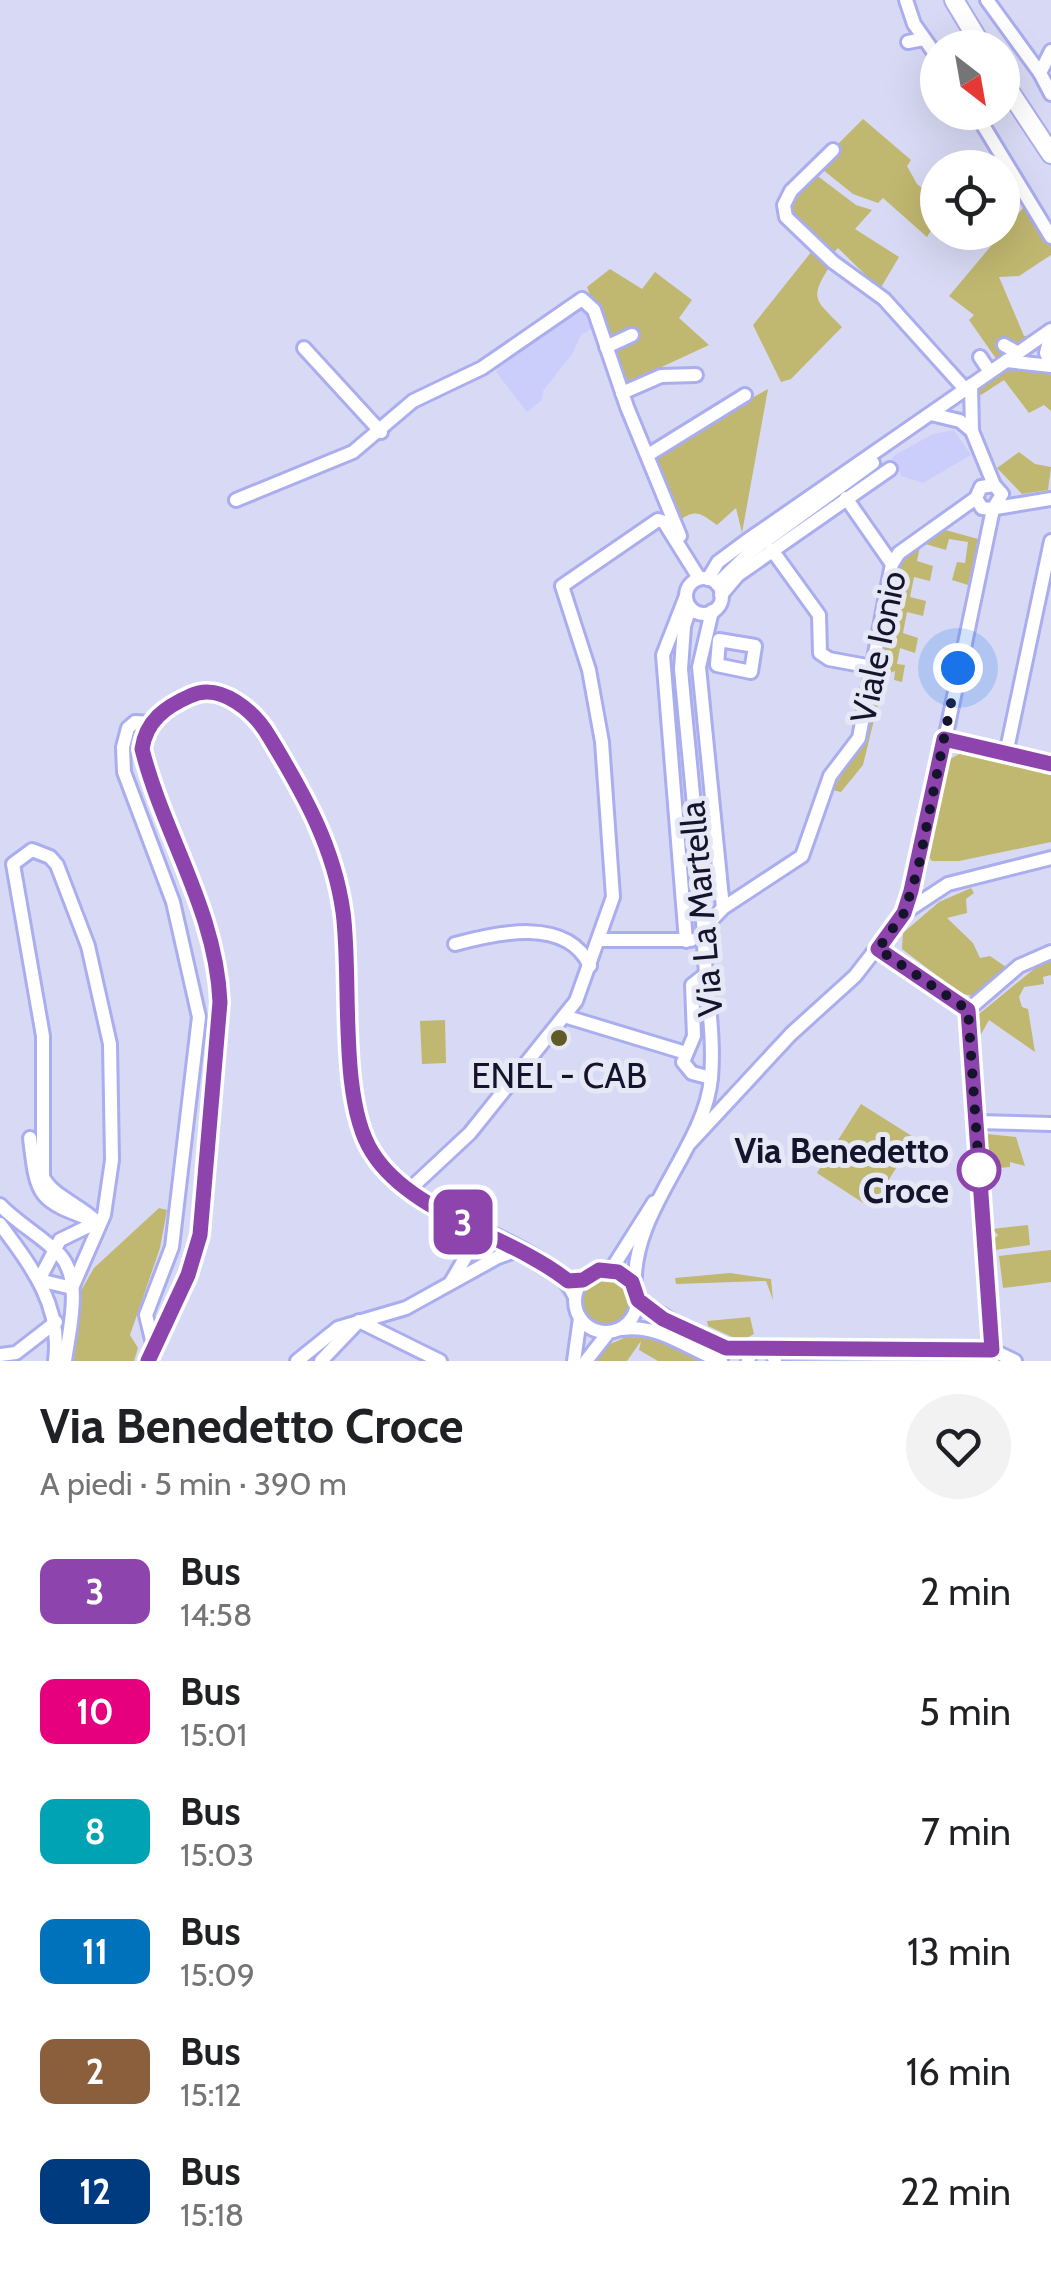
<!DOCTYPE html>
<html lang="it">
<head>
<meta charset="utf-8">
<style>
	body { margin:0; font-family:Cabin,sans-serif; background:#f2f2f2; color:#202124; height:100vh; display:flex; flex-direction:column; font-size:38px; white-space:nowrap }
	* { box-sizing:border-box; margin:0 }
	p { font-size:32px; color:#757577 }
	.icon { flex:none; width:55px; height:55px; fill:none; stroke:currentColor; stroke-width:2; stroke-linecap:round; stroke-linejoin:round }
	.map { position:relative; height:1361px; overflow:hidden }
	.side { display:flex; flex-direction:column; background:#fff; flex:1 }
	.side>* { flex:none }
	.badge { padding:0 20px; border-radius:15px; font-size:35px; line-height:65px }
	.needle { width:65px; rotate:149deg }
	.fabs { position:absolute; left:920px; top:30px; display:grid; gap:20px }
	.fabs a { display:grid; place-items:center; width:100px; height:100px; border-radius:50%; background:#fff; box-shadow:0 10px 40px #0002; font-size:50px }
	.you { position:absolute; width:50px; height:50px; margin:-25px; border:8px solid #fff; border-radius:50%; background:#1a73e8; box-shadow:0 0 0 15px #1a73e833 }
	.map>.badge { position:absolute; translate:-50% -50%; box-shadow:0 0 0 5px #fff }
	.round { display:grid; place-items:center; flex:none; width:105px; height:105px; border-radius:52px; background:#f2f2f2 }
	.headline { display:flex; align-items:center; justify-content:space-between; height:170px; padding:0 40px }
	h1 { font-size:48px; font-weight:700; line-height:75px }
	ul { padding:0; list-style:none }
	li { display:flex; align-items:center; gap:30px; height:120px; padding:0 40px }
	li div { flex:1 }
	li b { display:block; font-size:38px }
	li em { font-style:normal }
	li .badge { min-width:110px; font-weight:700; text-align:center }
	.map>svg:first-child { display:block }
</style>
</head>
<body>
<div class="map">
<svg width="1051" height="1361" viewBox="0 0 1051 1361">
	<rect width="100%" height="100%" fill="#d8daf5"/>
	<g fill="#cbcefb">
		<polygon points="583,305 591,329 581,335 572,354 543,391 542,400 527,412 496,372 501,363"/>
		<polygon points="954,430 971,455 923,483 901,476 900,472 891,473 890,461 895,455 933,434"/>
	</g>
	<g fill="#c0b770">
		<polygon points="863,119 911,160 907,166 917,184 937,201 937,221 927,237 883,198 878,203 853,194 817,165"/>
		<polygon points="811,171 856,205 872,210 855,229 899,257 880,289 838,248 828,258 789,222 791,191"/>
		<polygon points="1028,202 1051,243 1051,255 1019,276 999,277 1024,336 1034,335 997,360 969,320 974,315 949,296"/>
		<path d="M812 251 830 266C808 300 816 300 842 327L791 379 781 382 753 325Z"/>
		<polygon points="610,269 642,289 655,272 692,300 679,318 709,345 625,384 587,287"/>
		<polygon points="1022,365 1051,372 1051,411 1044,405 1029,413 1004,380 981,395 976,389 1004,371"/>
		<path d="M768 389 742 533 736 508 717 525C702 514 696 508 680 520L656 463 666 446Z"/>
		<polygon points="1019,452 1035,464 1051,467 1048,490 1022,494 997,468"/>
		<polygon points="942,529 978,539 968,585 952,580 957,562 965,563 968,542 949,539 946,550 922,543"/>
		<polygon points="920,546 917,561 933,566 930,581 914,577 910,597 926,601 923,616 907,612 903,633 918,638 915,653 900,648 897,664 905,665 902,682 894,680 895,671 885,675 863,765 841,792 832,790 865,739 900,579 894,577 906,555"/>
		<polygon points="961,753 1051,772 1051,842 959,861 932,861 928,856 948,760"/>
		<polygon points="971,888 974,893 966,899 967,913 947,918 973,943 980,958 990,956 1006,967 972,996 960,993 902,949 903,933 939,902"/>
		<polygon points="1045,960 1051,960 1051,975 1043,977 1044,984 1024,987 1019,997 1022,1007 1028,1009 1035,1052 989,1020 980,1036 979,1014"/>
		<polygon points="445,1020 446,1063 422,1064 420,1021"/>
		<polygon points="861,1104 915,1138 871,1208 817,1173"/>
		<polygon points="987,1134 1016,1137 1025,1166 1010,1162 1010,1167 989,1169"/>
		<polygon points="159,1208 167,1210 160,1248 130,1335 138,1348 134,1361 65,1361 71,1308 94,1268"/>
		<polygon points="1028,1225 1030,1245 995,1250 993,1240 998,1235 992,1229"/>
		<polygon points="1051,1250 1051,1282 1003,1288 999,1256"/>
		<polygon points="730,1273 771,1279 773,1300 766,1281 676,1284 675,1278"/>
		<circle cx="605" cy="1301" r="26"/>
		<polygon points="750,1317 754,1334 741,1341 708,1326 707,1321"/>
		<polygon points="626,1337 657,1338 706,1361 658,1361 639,1350 641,1341 627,1361 594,1361 606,1346"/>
	</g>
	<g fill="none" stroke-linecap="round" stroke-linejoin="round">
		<g stroke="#aaadee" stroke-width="18">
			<g id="minor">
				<polyline points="906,0 914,24 938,58"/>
				<polyline points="987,0 1040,73"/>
				<polyline points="908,42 924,39"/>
				<polyline points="1051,51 1040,73 1051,94"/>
				<polyline points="975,112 1051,237"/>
				<polyline points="833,150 791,191 784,205 786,217 833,262 884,299 965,389"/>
				<polyline points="1051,334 1046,353 1051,364"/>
				<polyline points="1004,345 1018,353"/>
				<polyline points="606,347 632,335"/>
				<polyline points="304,348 381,432"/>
				<polyline points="980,357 990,372"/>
				<polyline points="1006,361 1051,366"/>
				<polyline points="971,385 972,431 994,485"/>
				<polyline points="622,393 661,376 696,375"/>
				<polyline points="931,414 960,421 972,431"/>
				<polyline points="648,455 745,395"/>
				<polyline points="846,498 892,564"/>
				<polyline points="236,500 353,452 413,401 482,368 582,299 594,310 627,407 680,536"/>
				<polyline points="996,508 1051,499"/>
				<polyline points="772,550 819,615 820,653 829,659 872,667"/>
				<circle cx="704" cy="596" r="18"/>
				<polyline points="708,579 718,562 745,542 1051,330"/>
				<polyline points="717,584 749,553 873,463"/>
				<polyline points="721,595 738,575 890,469"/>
				<polyline points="686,596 663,655 686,941"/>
				<polyline points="712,611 699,667 723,908"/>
				<polygon points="719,640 755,646 751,672 717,665"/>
				<polyline points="152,723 135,722 128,728 123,747 124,772 173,902 199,1017 172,1247 146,1315 154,1348"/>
				<polyline points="945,739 1051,764"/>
				<polyline points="1006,754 1051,541"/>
				<polyline points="904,913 918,869 993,509"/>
				<polyline points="704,928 723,908 802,856 830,776 859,738 892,564 899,553 976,498 981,487 994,485 1002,494 993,509 982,508 976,498"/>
				<polyline points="599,940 691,940"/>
				<path d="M455 944C496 933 567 916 590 966"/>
				<polyline points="878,949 968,1010 992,1361"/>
				<polyline points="706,974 692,985 694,1036 683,1062 692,1073 711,1078"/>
				<polyline points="968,1010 1019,966 1051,952"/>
				<polyline points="564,1016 686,1053"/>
				<polyline points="976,1122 1051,1124"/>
				<path d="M30 1138C37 1199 38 1200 95 1221"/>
				<polyline points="690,1143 791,1034 855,976 904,913 948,884 1051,858"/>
				<polyline points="410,1189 470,1133 576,1001 613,897 602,742 589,670 562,586 658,520 664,522 699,578"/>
				<path d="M0 1205C18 1224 42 1236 60 1255 83 1281 69 1330 65 1361"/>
				<path d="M0 1224C32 1267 62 1306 55 1361"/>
				<circle cx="606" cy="1301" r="31"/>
				<polyline points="611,1270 654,1202"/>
				<polyline points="39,1280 60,1240 97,1222"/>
				<polyline points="39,1280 72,1288"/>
				<polyline points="451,1282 481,1231"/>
				<path d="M72 1288 104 1215 112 1160 110 1044 88 946 57 865 50 857 32 850 13 864 43 1036V1177C53 1197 81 1205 97 1222"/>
				<path d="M635 1289C630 1211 705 1148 711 1078 715 1032 705 986 704 941 700 850 689 759 681 669L684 626 690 608"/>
				<polyline points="638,1300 707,1342 752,1351"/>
				<polyline points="359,1321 440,1361"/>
				<path d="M622 1329C660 1324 687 1349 721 1361"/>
				<polyline points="772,1352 992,1350 1015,1361"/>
				<polyline points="0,1355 16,1353 56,1322"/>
				<path d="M148 1361 188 1275 200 1235 221 1002C215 910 165 836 142 749 146 721 164 708 189 696 220 681 255 712 270 737 303 792 333 845 343 910 352 976 338 1094 370 1149 411 1221 546 1234 575 1297"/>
				<polyline points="297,1361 338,1328 406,1308 498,1257 521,1249"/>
				<polyline points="321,1361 358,1322"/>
				<polyline points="574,1361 580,1318"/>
				<polyline points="586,1361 608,1333"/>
				<polyline points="748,1361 751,1352 760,1347 772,1352 775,1361"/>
			</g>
		</g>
		<g stroke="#aaadee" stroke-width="22">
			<g id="highway">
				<polyline points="954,0 983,48"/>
				<polyline points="1002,80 1051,154"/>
			</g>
		</g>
		<use href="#minor" stroke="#fff" stroke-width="12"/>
		<use href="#highway" stroke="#fff" stroke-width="18"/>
	</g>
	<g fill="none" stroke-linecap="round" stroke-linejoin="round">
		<g stroke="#fff" stroke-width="22">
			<path id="line" d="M148 1361 188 1275 200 1235 220 1002C216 910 164 836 142 749 146 721 165 707 190 696 221 681 256 713 270 738 304 794 334 847 343 912 352 977 338 1099 372 1152 410 1214 512 1236 568 1281L583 1280 599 1270 618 1272 632 1282 638 1300 663 1319 726 1348 992 1350 968 1010 878 949 904 913 911 891 944 739 1051 764"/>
		</g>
		<use href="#line" stroke="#8e44ad" stroke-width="15"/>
		<polyline stroke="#15142c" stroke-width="10" stroke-dasharray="0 18" points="958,668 918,869 904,913 878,949 968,1010 979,1170"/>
	</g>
	<circle fill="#605a26" stroke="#e7e8f6" stroke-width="4" cx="559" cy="1038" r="10"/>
	<circle fill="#fff" stroke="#8e44ad" stroke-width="5" cx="979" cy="1170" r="20"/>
	<g text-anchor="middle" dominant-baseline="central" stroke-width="10" stroke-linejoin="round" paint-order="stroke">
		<g font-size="35" fill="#15142c" stroke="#e7e8f6">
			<text transform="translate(878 647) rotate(-78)">Viale Ionio</text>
			<text transform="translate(701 909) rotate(-95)">Via La Martella</text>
		</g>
		<g font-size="35" fill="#15142c" stroke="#e7e8f6">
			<text x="559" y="1075">ENEL - CAB</text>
		</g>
		<g font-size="35" font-weight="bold" fill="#15142c" stroke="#e7e8f6" text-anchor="end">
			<text x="949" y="1150">Via Benedetto<tspan x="949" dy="40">Croce</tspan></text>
		</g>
	</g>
</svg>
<div class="fabs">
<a><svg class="needle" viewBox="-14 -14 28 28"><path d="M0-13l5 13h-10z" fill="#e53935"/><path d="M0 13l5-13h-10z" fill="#757577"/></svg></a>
<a><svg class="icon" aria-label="locate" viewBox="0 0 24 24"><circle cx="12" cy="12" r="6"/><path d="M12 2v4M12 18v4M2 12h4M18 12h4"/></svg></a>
</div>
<div class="you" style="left:958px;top:668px"></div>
<b class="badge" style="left:463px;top:1222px;background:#8e44ad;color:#fff">3</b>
</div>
<section class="side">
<div class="headline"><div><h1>Via Benedetto Croce</h1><p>A piedi · 5 min · 390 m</p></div><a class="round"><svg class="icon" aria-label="heart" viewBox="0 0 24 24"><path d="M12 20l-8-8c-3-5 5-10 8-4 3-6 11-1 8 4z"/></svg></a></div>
<ul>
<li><span class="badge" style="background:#8e44ad;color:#fff">3</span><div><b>Bus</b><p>14:58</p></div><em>2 min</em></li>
<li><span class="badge" style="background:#e6007e;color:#fff">10</span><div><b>Bus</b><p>15:01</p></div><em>5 min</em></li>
<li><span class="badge" style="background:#00a3b4;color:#fff">8</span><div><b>Bus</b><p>15:03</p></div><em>7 min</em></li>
<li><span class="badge" style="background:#0072bc;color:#fff">11</span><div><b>Bus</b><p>15:09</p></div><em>13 min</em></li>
<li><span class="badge" style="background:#8b5e3c;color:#fff">2</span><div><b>Bus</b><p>15:12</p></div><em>16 min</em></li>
<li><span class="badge" style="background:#003b80;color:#fff">12</span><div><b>Bus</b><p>15:18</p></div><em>22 min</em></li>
</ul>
</section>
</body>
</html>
